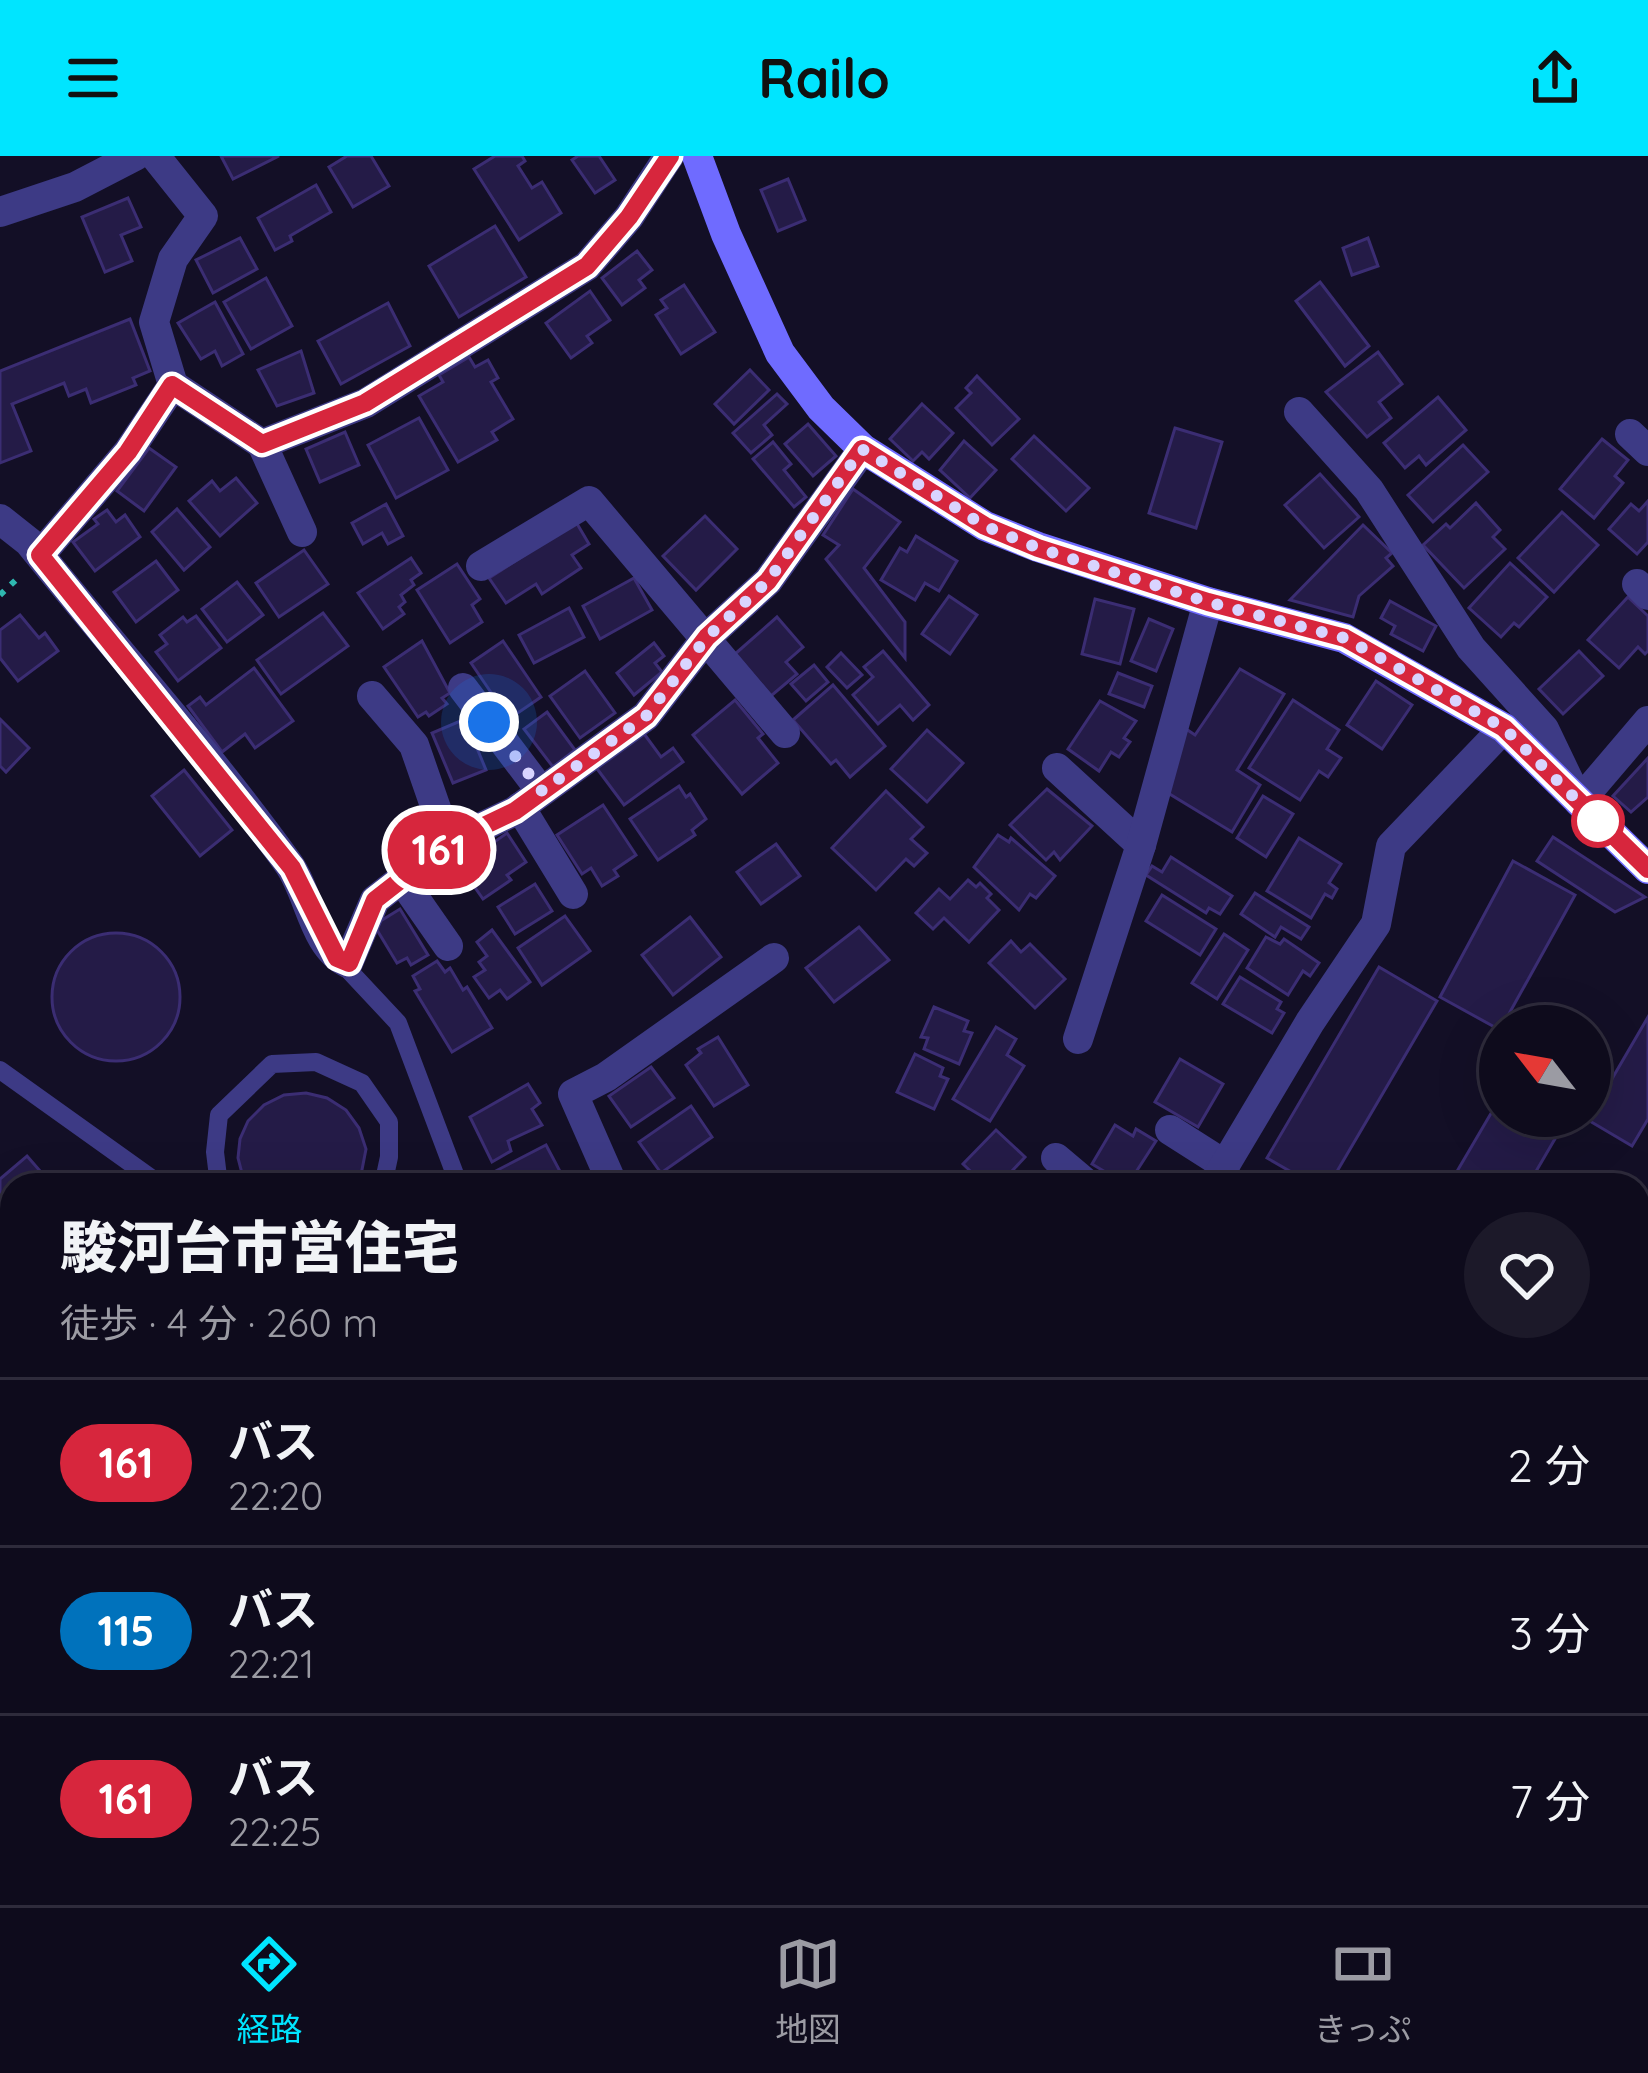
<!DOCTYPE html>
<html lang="ja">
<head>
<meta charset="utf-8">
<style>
	body { margin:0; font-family:Quicksand,"Noto Sans JP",sans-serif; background:#1c1929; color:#f1f3f6; height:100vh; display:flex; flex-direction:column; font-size:45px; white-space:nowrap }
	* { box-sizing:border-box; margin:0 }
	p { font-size:39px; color:#9b9ba3 }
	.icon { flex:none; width:66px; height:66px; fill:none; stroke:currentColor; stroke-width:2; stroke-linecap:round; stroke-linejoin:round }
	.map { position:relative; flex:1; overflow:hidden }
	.panel { position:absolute; left:0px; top:1017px; width:1650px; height:732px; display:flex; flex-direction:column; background:#0e0b1c; border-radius:36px 36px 0 0; box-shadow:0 12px 48px #0002,0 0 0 3px #2e2b3b }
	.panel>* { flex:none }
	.badge { padding:0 24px; border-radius:39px; font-size:42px; line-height:78px }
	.needle { width:78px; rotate:301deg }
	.buttons { position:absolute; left:1479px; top:849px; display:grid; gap:24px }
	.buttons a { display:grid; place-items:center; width:132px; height:132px; border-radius:50%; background:#0e0b1c; box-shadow:0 12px 48px #0002,0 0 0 3px #2e2b3b; font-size:60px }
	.you { position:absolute; width:60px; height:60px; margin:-30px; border:9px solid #fff; border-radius:50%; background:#1a73e8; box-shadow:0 0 0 18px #1a73e833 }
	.map>.badge { position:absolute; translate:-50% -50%; box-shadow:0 0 0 6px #fff }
	.round { display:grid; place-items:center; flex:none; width:126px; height:126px; border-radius:63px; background:#1c1929 }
	.overview { display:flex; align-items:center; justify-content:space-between; height:204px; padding:0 60px }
	h1 { font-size:57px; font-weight:800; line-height:90px }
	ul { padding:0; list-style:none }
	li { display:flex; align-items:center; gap:36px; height:168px; padding:0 60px; border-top:3px solid #2e2b3b }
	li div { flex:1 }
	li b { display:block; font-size:45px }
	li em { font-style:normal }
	li .badge { min-width:132px; font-weight:700; text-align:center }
	header { display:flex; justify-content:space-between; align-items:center; height:156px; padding:0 60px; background:#00e5ff; color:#111; font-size:54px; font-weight:800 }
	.menu { display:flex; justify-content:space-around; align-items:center; height:168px; border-top:3px solid #2e2b3b; background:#0e0b1c; font-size:33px; color:#9b9ba3 }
	.menu a { display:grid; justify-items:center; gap:6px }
	.menu .active { color:#00e5ff }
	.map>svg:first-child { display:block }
</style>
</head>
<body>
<header><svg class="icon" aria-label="menu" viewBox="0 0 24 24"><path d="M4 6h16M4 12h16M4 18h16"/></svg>Railo<svg class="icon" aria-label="share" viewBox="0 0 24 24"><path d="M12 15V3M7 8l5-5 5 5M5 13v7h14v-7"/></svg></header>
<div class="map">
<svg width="1648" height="1749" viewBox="0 0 1648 1749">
	<rect width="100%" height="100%" fill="#130f26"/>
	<g fill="#241b47" stroke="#3b2d73" stroke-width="3">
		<polygon points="221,0 279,0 233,23"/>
		<polygon points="347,0 371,0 389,30 353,51 329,11"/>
		<polygon points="495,0 522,0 525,5 518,10 532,32 542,26 561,57 519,84 474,13"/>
		<polygon points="578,0 599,0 615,24 595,37 572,4"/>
		<polygon points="788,23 805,64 778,75 761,34"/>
		<polygon points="316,29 331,56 290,80 292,85 275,94 258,62"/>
		<polygon points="128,42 141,71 121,79 132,105 105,116 82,61"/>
		<polygon points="495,70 526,121 459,161 429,110"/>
		<polygon points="240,82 257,113 213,137 196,104"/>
		<polygon points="1368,82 1378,110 1352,119 1343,92"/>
		<polygon points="637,95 652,114 639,124 645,132 622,149 602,122"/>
		<polygon points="266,122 292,170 251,193 224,146"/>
		<polygon points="1320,126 1369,190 1345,210 1296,145"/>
		<polygon points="684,129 715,176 681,198 656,159 667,152 661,144"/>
		<polygon points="590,135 610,164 587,180 592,187 571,202 546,167"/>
		<polygon points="215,146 243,198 222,210 215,195 201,203 178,167"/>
		<polygon points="388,147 410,190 341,228 318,185"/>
		<polygon points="130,163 150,215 133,222 136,229 91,247 86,233 69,240 64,227 12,248 31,295 0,307 0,215"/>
		<polygon points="301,195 314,237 277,250 258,214"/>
		<polygon points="1378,196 1402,228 1379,246 1391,262 1367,281 1326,236"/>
		<polygon points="469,201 475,211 488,204 498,222 491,226 513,263 492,276 497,284 458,306 419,240 443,226 439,219"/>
		<polygon points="750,214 769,234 734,268 715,248"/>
		<polygon points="977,220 1019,263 992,289 956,252 971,237 966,232"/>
		<polygon points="777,238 787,248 764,269 772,279 751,297 733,277"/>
		<polygon points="1438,241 1466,274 1426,309 1419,300 1405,312 1384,287"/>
		<polygon points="922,248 953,277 929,303 922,296 913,305 890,283"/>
		<polygon points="419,262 448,314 396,342 368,289"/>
		<polygon points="808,268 836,300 813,320 785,288"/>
		<polygon points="1175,272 1222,286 1196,372 1149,357"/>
		<polygon points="345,276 359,309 320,326 306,293"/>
		<polygon points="1034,280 1089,332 1066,355 1012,303"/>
		<polygon points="1602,283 1628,304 1615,320 1623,327 1594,362 1560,333"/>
		<polygon points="964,285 996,314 970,342 940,314"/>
		<polygon points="773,286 791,308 784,314 806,341 794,351 753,303"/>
		<polygon points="1463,289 1488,316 1433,366 1408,339"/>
		<polygon points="149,292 176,311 144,355 117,335"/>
		<polygon points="1320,318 1359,361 1324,392 1285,349"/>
		<polygon points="236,322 257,347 220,380 189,345 212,325 220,335"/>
		<polygon points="853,333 900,366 864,412 905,466 905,502 826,403 839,389 823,379"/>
		<polygon points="1648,345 1648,386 1637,398 1609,373 1631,348 1639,355"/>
		<polygon points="1476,347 1500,374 1493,381 1505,393 1464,432 1423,389 1446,368 1450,372"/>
		<polygon points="386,348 403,380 388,388 382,377 363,388 352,367"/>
		<polygon points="177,353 210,391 184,414 152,376"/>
		<polygon points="107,354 116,366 125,359 140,381 95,415 73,386 98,368 94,363"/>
		<polygon points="1562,356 1598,389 1554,436 1518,402"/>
		<polygon points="705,360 737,393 696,434 663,400"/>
		<polygon points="576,366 589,388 572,399 581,412 542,438 536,428 506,447 489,422"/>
		<polygon points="1363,369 1392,397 1386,402 1393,410 1359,440 1353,461 1290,444"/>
		<polygon points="916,380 957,405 939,435 925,427 915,444 881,424 900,392 907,396"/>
		<polygon points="304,394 328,428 279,461 256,427"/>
		<polygon points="411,402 421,417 411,424 414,429 401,439 405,446 399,451 404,458 383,473 358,437"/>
		<polygon points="156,405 178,434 136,466 114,436"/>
		<polygon points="1510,407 1547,441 1519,471 1514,467 1501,481 1469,452"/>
		<polygon points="457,408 480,443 472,449 482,466 450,487 417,434"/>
		<polygon points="634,422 652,454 600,483 583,450"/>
		<polygon points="237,426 263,459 227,486 202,453"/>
		<polygon points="949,440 977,459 950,498 922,478"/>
		<polygon points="1628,441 1648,460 1648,495 1645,498 1638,491 1619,512 1588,484"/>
		<polygon points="1095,443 1134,453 1120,508 1082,498"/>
		<polygon points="1390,445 1436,470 1423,495 1391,478 1395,470 1381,462"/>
		<polygon points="569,452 584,481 534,507 519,479"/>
		<polygon points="323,457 348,490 281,538 257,504"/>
		<polygon points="20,459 39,482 45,477 58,495 18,525 0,502 0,474"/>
		<polygon points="196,460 221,492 178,525 156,496 167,488 160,479 183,461 187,466"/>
		<polygon points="777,461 803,491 786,506 797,518 771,540 735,498"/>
		<polygon points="1149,463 1173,473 1156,515 1131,505"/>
		<polygon points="422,485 450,537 442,542 447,548 429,560 426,556 418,561 384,511"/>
		<polygon points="503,485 541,541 509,563 471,507"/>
		<polygon points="654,487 664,500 655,507 662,516 634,539 617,517"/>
		<polygon points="883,495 929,549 913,564 900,549 878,568 853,539 873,521 864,511"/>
		<polygon points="1579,495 1603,520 1563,558 1539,533"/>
		<polygon points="841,497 862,519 847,532 827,511"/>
		<polygon points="814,509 828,526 806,545 791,528"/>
		<polygon points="254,512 293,565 255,592 245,578 222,596 188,550 200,541 206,549"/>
		<polygon points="1240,513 1284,538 1237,614 1260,629 1232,676 1168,637 1186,573 1195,579"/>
		<polygon points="585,515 615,557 580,582 550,540"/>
		<polygon points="1118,517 1152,530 1144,551 1109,538"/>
		<polygon points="1376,525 1412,549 1382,593 1347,569"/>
		<polygon points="833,529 885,590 850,621 836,604 831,608 793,564"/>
		<polygon points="735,544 763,578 758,582 778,607 742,638 693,579"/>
		<polygon points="1293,544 1339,574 1327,593 1341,602 1328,621 1319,615 1300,644 1249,612"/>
		<polygon points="1100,545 1136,565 1124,582 1130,586 1119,601 1111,596 1099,615 1068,593"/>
		<polygon points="547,556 575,594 553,611 524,573"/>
		<polygon points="0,563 29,592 6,616 0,610"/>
		<polygon points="465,563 486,614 453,627 432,577"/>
		<polygon points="927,574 963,607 927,646 891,613"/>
		<polygon points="642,575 661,601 673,592 683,606 624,649 595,610"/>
		<polygon points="1648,602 1648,641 1631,656 1613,640"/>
		<polygon points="184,614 232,674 200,700 152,640"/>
		<polygon points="679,630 686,641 690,638 706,663 692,674 695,679 658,704 630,663"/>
		<polygon points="1047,633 1092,670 1060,704 1054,696 1046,704 1010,669"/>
		<polygon points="886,635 923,671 911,683 927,697 914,710 906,703 876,734 832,692"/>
		<polygon points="1263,640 1293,658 1266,701 1237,682"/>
		<polygon points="603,649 636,699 614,714 618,720 602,730 591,712 582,718 557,679"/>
		<polygon points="507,677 526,706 507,719 511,724 483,743 460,710"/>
		<polygon points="998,679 1009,686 1011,682 1055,720 1036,742 1030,738 1019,754 974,711"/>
		<polygon points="1553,681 1645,741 1615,756 1537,705"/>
		<polygon points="1299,682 1341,708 1329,727 1337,733 1332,742 1325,738 1311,762 1267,735"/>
		<polygon points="776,688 800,720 761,748 737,716"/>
		<polygon points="1171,701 1232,740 1220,758 1209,752 1206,757 1146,719 1152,710 1162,716"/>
		<polygon points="1513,705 1575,739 1500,874 1440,841"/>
		<polygon points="968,724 976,731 980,727 991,738 987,742 999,754 969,786 944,762 933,773 916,757 939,733 950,743"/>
		<polygon points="535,728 552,755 515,778 498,751"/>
		<polygon points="1255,737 1309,771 1301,783 1281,771 1275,781 1241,758"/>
		<polygon points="1162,739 1216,773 1200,799 1146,765"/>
		<polygon points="400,753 428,799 411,809 407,802 397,807 374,769"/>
		<polygon points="565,760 590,795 542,829 518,792"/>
		<polygon points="690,761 721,801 673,839 642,799"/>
		<polygon points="859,771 889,804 834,846 806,812"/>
		<polygon points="492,774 530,826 507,843 500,834 489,842 474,821 485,814 479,806 487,800 477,786"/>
		<circle cx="116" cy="841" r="64"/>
		<polygon points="1224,778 1248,794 1217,843 1192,827"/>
		<polygon points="1266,781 1280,788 1284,783 1319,807 1310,820 1303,815 1288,839 1247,812"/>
		<polygon points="1011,785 1021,796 1030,788 1065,823 1035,852 989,807"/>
		<polygon points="437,805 445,816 450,812 463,834 467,831 492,872 452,896 415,835 420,833 413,820"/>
		<polygon points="1379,811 1437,845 1329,1029 1314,1029 1267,1002"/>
		<polygon points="1240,821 1281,846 1277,853 1284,857 1272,877 1223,848"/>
		<polygon points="934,851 968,865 964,875 972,877 959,908 924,893 928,882 921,881"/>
		<polygon points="1648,861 1648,963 1632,990 1588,964"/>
		<polygon points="996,871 1016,883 1007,899 1024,910 990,965 953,943"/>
		<polygon points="718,881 748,929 714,950 686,909 701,897 698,893"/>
		<polygon points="915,898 943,912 940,920 948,923 934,953 897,936"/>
		<polygon points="1180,903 1223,928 1198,971 1155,946"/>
		<polygon points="651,911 674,942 631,971 609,940"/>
		<polygon points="528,928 540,947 532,953 542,969 508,985 511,995 492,1006 470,961"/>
		<polygon points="306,937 327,942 346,954 359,972 366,993 359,1029 245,1029 238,1002 240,983 248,965 264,949 284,939"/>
		<polygon points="1500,942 1500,960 1559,960 1566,964 1528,1029 1449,1029"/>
		<polygon points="691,950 712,981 661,1017 639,986"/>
		<polygon points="1115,969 1133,980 1136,973 1156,985 1136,1016 1143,1020 1138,1029 1127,1029 1092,1008"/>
		<polygon points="996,974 1025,1001 999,1029 985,1029 963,1008"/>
		<polygon points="546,989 563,1021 547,1029 491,1029 486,1020"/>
		<polygon points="27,1000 47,1023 39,1029 12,1029 9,1055 0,1044 0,1023"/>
		<polygon points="1638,1171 1648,1181 1648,1210 1638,1220"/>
		<polygon points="0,1173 12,1181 12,1237 0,1256"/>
		<polygon points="1638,1433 1648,1444 1648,1517 1638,1526"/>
		<polygon points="0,1549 12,1553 12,1575 7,1590 0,1588"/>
		<polygon points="1648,1555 1648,1599 1638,1590 1638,1567"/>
		<polygon points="1638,1602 1648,1612 1648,1628 1638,1638"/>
		<polygon points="0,1604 12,1610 12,1626 0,1648"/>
		<polygon points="152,1737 203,1737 199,1749 185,1749"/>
		<polygon points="902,1737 937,1737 922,1749 911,1749"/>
		<polygon points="961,1737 975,1737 984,1749 946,1749"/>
		<polygon points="987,1737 1024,1737 1009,1749 997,1749"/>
		<polygon points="1177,1737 1234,1737 1224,1749 1167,1749"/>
		<polygon points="1271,1737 1343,1737 1345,1738 1333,1749 1277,1749 1267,1741"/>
		<polygon points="1403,1737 1434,1737 1447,1747 1393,1749"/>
		<polygon points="1463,1737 1505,1737 1495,1749 1466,1749 1458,1742"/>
	</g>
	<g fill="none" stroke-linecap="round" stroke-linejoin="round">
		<polyline stroke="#2fb8b0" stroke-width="6" stroke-dasharray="6 9" stroke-linecap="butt" points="0,439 19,421"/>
		<g stroke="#3d3a85" stroke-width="18">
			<polyline points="340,805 398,867 459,1029"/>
			<polyline points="0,914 161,1029"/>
			<polyline points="219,1029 215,996 219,959 272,908 316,906 362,927 389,966 389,1001 383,1029"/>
		</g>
		<g stroke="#3d3a85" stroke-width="30">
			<polyline points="0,56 75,31 135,0"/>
			<polyline points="173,229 262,288 366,247 587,110 629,61 669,0"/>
			<polyline points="1299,256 1369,334 1471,492 1544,573 1579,646 1648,565"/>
			<polyline points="1630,278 1648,295"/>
			<polyline points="262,288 302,376"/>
			<path d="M0 363 29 386C115 493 208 596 288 707 310 737 313 791 348 807L375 744 448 687 515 655 646 560 707 481 768 425 863 293"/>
			<polyline points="40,399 128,296 173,229 154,166 173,103 203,60 155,0"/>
			<polyline points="481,410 589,345 785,577"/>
			<polyline points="1637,428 1648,439"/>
			<polyline points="463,532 541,635"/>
			<polyline points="372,540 414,589 448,687"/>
			<polyline points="1057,612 1141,689"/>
			<polyline points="520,651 573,738"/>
			<polyline points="402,724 448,790"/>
			<polyline points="1078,883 1141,689 1208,446"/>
			<polyline points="1170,974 1225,1009"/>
			<polyline points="1056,1002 1088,1029"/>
			<polyline points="613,1029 573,938 606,921 774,802"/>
			<polyline points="1213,1029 1310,866 1376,768 1391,690 1504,572"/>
			<polyline points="1638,1076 1648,1064"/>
			<polyline points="0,1096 12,1111"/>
			<polyline points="0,1525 12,1532"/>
			<polyline points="1638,1711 1648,1720"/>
			<polyline points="513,1737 522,1749"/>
			<polyline points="848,1737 858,1749"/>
			<polyline points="1084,1737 1085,1749"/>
			<polyline points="559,1749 560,1737"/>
		</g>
		<polyline stroke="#6f6bff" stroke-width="30" points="697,0 726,78 780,197 821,252 863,293 985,370 1038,391 1208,446 1344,482 1504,572 1648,713"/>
	</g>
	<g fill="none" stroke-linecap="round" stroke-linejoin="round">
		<g stroke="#fff" stroke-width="27">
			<polyline id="line" points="670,0 629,61 587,110 365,247 262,288 172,229 128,296 40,399 292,712 337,802 349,807 375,744 448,687 515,655 646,560 707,481 768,425 862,293 985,370 1038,392 1208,446 1345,482 1504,572 1648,713"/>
		</g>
		<use href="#line" stroke="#d7263d" stroke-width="18"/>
		<polyline stroke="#d9d4ff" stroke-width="12" stroke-dasharray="0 21.6" points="489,566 542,635 646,560 707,481 768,425 862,293 985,370 1038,392 1208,446 1345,482 1504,572 1598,665"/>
	</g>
	<circle fill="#fff" stroke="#d7263d" stroke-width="6" cx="1598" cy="665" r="24"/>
</svg>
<div class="buttons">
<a><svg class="needle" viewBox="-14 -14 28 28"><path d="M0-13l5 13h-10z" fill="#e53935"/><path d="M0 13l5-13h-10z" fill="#9b9ba3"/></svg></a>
</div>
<div class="you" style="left:489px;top:566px"></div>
<b class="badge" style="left:439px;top:694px;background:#d7263d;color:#fff">161</b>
<section class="panel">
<div class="overview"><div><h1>駿河台市営住宅</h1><p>徒歩 · 4 分 · 260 m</p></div><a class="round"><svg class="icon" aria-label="heart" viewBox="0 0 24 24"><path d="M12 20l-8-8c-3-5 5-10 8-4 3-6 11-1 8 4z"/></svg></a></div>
<ul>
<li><span class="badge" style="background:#d7263d;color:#fff">161</span><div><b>バス</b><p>22:20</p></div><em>2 分</em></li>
<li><span class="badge" style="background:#0072bc;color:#fff">115</span><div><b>バス</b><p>22:21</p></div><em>3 分</em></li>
<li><span class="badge" style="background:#d7263d;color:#fff">161</span><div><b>バス</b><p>22:25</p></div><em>7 分</em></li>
</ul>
</section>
</div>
<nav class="menu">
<a class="active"><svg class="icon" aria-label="directions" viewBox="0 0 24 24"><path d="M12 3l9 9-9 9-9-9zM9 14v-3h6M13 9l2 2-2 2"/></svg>経路</a>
<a><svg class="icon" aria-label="map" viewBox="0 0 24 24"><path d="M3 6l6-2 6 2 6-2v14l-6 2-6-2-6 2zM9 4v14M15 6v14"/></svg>地図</a>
<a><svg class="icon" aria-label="tickets" viewBox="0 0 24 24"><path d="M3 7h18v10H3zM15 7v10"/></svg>きっぷ</a>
</nav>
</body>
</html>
